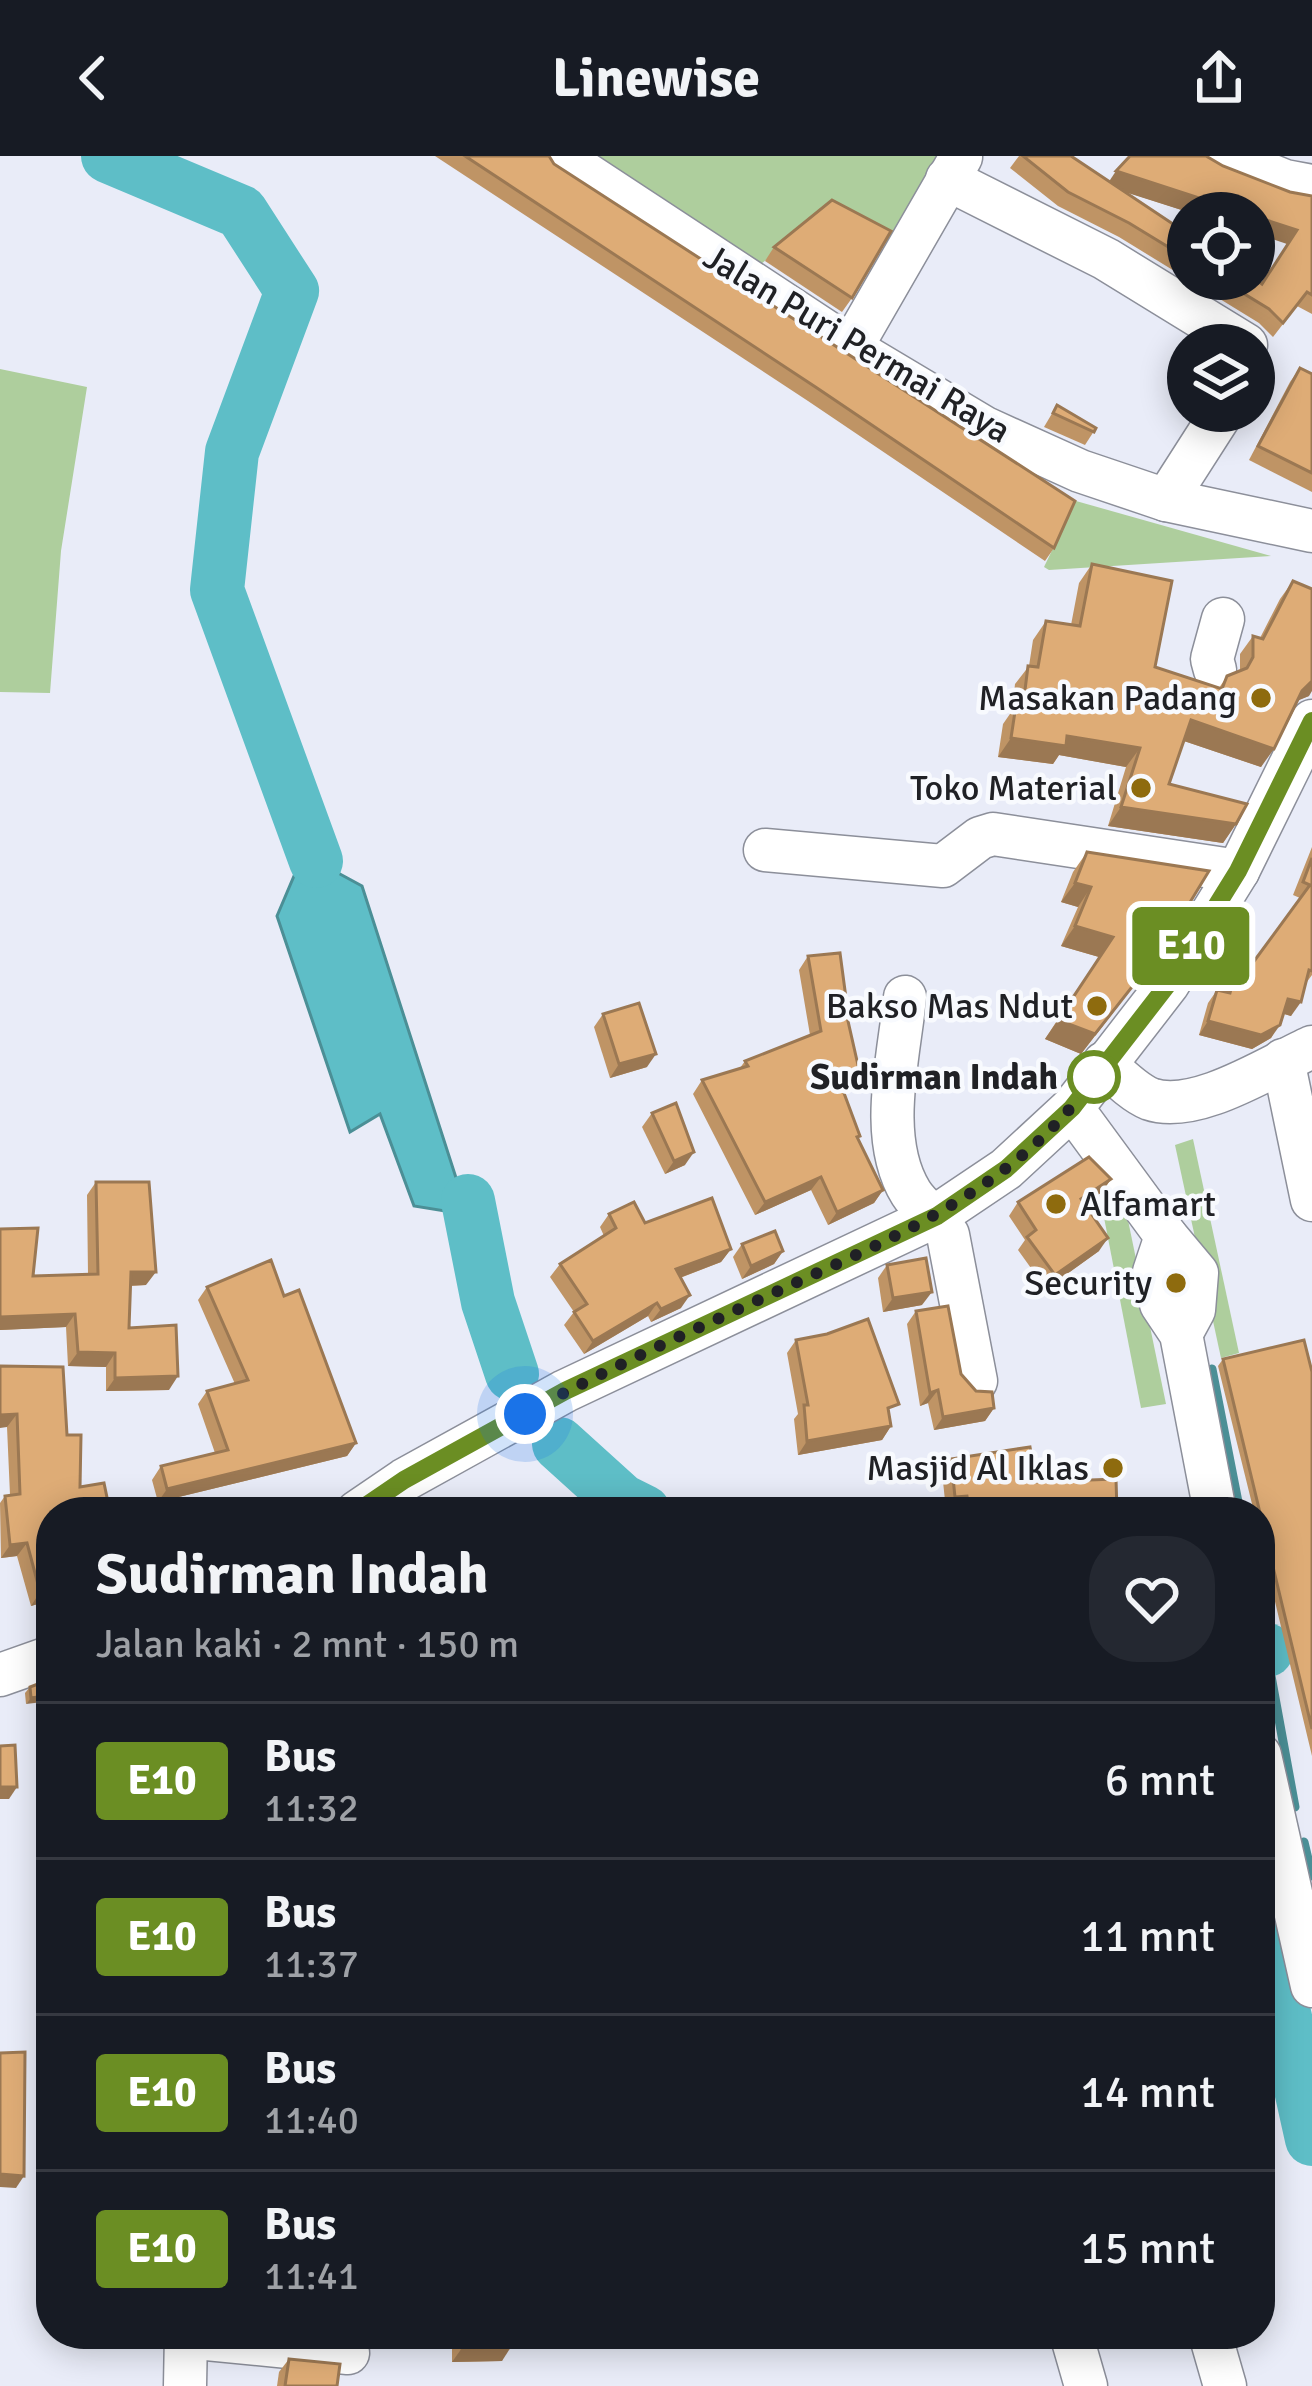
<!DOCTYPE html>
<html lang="id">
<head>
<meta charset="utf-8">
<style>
	body { margin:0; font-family:Signika,sans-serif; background:#242831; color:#f1f3f6; height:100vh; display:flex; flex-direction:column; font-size:45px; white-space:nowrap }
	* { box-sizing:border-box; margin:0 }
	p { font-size:39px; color:#9ea1a6 }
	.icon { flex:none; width:66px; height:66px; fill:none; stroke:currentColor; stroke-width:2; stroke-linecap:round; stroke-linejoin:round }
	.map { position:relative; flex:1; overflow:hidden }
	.drawer { position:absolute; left:36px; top:1341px; width:1239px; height:852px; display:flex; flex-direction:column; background:#171b24; border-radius:48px; box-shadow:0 6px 30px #0003 }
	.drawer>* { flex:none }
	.badge { padding:0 24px; border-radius:9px; font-size:42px; line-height:78px }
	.controls { position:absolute; left:1167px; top:36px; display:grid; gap:24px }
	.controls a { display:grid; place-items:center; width:108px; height:108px; border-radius:50%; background:#171b24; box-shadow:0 6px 30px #0003; font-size:60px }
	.you { position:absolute; width:60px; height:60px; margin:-30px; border:9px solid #fff; border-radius:50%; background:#1a73e8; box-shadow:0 0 0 18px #1a73e833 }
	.map>.badge { position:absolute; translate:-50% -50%; box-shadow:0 0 0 6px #fff }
	.round { display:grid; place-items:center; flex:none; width:126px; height:126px; border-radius:48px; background:#242831 }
	.headline { display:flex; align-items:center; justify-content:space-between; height:204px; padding:0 60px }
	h1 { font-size:57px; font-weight:800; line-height:90px }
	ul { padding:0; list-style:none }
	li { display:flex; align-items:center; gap:36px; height:156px; padding:0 60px; border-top:3px solid #363941 }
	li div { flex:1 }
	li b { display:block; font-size:45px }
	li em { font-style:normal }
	li .badge { min-width:132px; font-weight:700; text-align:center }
	header { display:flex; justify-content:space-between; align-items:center; height:156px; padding:0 60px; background:#171b24; font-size:54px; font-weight:800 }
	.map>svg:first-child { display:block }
</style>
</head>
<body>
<header><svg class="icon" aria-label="back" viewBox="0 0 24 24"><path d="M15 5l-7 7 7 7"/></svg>Linewise<svg class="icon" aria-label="share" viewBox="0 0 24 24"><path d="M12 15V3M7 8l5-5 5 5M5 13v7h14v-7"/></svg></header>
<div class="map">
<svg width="1312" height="2230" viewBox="0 0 1312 2230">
	<rect width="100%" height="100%" fill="#e9ecf8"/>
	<g fill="#aece9d">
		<polygon points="562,0 979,0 918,103 823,57 744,122"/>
		<polygon points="0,213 87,231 61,395 50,537 0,536"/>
		<polygon points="1076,345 1271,400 1049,414 1044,411"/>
		<polygon points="1193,983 1239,1197 1221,1202 1175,989"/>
		<polygon points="1123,1040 1166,1248 1141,1252 1101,1046"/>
	</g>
	<polygon fill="#5ebec7" stroke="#4b8f96" stroke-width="3" points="316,705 362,730 458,1028 468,1045 451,1056 414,1050 380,958 350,976 277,760 294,720"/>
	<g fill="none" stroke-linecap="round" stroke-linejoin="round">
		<g stroke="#4b8f96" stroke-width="9">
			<polyline points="1212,1213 1240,1356"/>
			<polyline points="1260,1460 1295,1651"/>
			<polyline points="1304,1686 1312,1720"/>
		</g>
		<g stroke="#5ebec7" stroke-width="54">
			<polyline points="108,0 241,56 292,135 232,296 217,434 316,705"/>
			<polyline points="468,1045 488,1146 512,1218"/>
			<polyline points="559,1288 622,1345 644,1356"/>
			<polyline points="1260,1496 1267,1494"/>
			<polyline points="1260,1749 1312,1983"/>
		</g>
		<g stroke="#8c8f9a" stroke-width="45">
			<g id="minor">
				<polyline points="559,0 851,192 985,272 1080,315 1166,344 1312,375"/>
				<polyline points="1223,0 1285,25 1312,30"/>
				<polyline points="947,23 1106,103 1246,189"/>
				<polyline points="851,192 961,1"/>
				<polyline points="1166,344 1223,255"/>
				<polyline points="1215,514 1212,503 1223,463"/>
				<polyline points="765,694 943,710 980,682 993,678 1238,715"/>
				<path d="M905 841C899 901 877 982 911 1037 921 1053 938 1062 948 1079L976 1225"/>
				<polyline points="1283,904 1312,1044"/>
				<path d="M1104 907C1117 919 1133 936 1150 943 1196 959 1270 910 1312 891"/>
				<polyline points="1072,952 1166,1080 1154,1116 1161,1148 1181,1178 1215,1356"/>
				<polyline points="1166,1080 1197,1117 1194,1154 1181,1178"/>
				<polyline points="357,1356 404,1324 565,1235 936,1060 1006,1013 1072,952 1168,828 1238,715 1312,565"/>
				<polyline points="0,1519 51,1501"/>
				<polyline points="1260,1599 1312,1830"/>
				<polyline points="1071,2178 1086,2230"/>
				<polyline points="1210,2178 1225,2230"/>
				<polyline points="186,2181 348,2197"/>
				<polyline points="185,2230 186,2178"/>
			</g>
		</g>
		<use href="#minor" stroke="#fff" stroke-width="42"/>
	</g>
	<g fill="#bf9465" fill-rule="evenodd">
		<polygon points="435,0 549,0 554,8 1054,392 1045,405 808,245"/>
		<path d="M1019 0H1071L1109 25 1223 10 1290 36 1312 40V158L1297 150 1273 181 1259 167 1119 81 1058 50 1010 12ZM1123 35 1191 57H1254L1287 88 1262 127 1254 123H1188V78Z"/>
		<polygon points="774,91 852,142 842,156 765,105"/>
		<polygon points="1300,212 1312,218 1312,336 1249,304 1290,226"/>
		<polygon points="1057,249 1096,272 1085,289 1044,271"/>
		<polygon points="1092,408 1155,511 1219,532 1227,520 1240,515 1240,498 1253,480 1260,482 1280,443 1293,425 1309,540 1298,544 1261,611 1184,585 1169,628 1236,668 1223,687 1108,670 1126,611 1059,599 1053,608 998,601 1003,568 1012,555 1015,528 1029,510 1033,484 1046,465 1071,469 1079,427"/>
		<polygon points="1312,691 1312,819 1306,827 1291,860 1284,858 1271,882 1252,893 1199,879 1208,847 1217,834 1225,836 1230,818 1239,805 1252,808 1300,742 1293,739"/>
		<polygon points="1087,696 1161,794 1081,898 1045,883 1099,801 1061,790 1078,751 1061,746 1073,716"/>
		<polygon points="808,800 846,842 844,846 860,918 850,931 842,933 860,980 858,983 883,1034 874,1047 828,1069 811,1034 755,1059 693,938 702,924 740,912 745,905 810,879 799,814"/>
		<polygon points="603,858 647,911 610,922 594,871"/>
		<polygon points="652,957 685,1009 665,1018 642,971"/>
		<polygon points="1111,1023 1102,1036 1084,1048 1099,1095 1046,1133 1018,1094 1025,1084 1009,1060 1018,1046"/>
		<polygon points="96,1026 146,1129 130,1130 129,1172 169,1234 106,1235 106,1211 68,1210 66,1171 0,1174 0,1073 33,1120 88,1118 87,1039"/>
		<polygon points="609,1058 731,1093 721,1106 680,1122 681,1152 651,1166 648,1160 584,1198 564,1169 574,1156 550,1121 560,1108 604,1080 600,1071"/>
		<polygon points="742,1088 783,1095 774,1108 742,1123 733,1101"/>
		<polygon points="887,1109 922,1149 883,1156 878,1122"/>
		<polygon points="207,1131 284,1140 356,1287 347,1300 158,1346 152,1324 161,1310 215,1297 198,1248 207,1235 235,1228 198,1144"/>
		<polygon points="916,1155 961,1218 976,1235 994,1252 985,1265 934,1274 928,1247 920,1250 907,1168"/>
		<polygon points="796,1184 890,1261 891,1270 882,1284 798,1299 794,1263 798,1258 787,1197"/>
		<polygon points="1223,1203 1312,1216 1312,1600 1260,1383 1260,1356 1254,1356 1218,1210"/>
		<polygon points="0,1210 51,1356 51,1444 31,1450 17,1400 1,1402 0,1347 5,1340 10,1339 7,1271"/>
		<polygon points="951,1303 1036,1326 1117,1356 959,1356 958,1352 946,1354 942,1316"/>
		<polygon points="51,1523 26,1548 25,1537 30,1531"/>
		<polygon points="452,2178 511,2178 502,2205 452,2206"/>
		<polygon points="289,2203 337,2230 277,2230 279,2216"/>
	</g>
	<g fill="#9b7853">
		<polygon points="1116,15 1245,57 1191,57 1106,30"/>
		<polygon points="1254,60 1297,74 1287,88 1254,77"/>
		<polygon points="1312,525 1312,535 1309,540 1297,545 1302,535"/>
		<polygon points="1191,564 1274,593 1261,611 1178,583"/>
		<polygon points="1067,580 1140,592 1126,611 1059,599 1053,608 998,601 1011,582"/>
		<polygon points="1121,651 1236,668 1223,687 1108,670"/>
		<polygon points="1075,727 1091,731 1078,751 1061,746"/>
		<polygon points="1075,770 1113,781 1099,801 1061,790"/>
		<polygon points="1161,794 1081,898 1045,883 1058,864"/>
		<polygon points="1288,843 1301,846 1291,860 1278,856"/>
		<polygon points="1208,865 1280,869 1271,882 1252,893 1199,879"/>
		<polygon points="656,898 647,911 610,922 619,908"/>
		<polygon points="860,918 850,931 829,935 838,921"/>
		<polygon points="694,996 685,1009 665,1018 674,1005"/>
		<polygon points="821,1021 811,1034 755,1059 765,1046"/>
		<polygon points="1111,1023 1102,1036 1072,1057 1081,1043"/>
		<polygon points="883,1034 874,1047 828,1069 837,1056"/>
		<polygon points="1108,1082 1099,1095 1046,1133 1055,1119"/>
		<polygon points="731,1093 721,1106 666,1127 676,1113"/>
		<polygon points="783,1095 774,1108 742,1123 751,1110"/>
		<polygon points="131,1116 156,1116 146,1129 122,1130"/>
		<polygon points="932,1136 922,1149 883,1156 893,1142"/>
		<polygon points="690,1139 681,1152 651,1166 661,1153"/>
		<polygon points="657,1147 648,1160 584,1198 593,1185"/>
		<polygon points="75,1158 66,1171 0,1174 0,1161"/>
		<polygon points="78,1196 115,1197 106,1211 68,1210"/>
		<polygon points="178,1220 169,1234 106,1235 115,1222"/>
		<polygon points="938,1234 928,1247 920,1250 930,1237"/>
		<polygon points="994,1252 985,1265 934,1274 943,1261"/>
		<polygon points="17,1258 7,1271 0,1272 0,1259"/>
		<polygon points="891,1270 882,1284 798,1299 807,1285"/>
		<polygon points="356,1287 347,1300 158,1346 167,1333"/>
		<polygon points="967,1340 958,1352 946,1354 955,1341"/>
		<polygon points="27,1387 17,1400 1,1402 10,1389"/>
		<polygon points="51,1433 51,1444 31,1450 40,1436"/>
		<polygon points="51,1539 51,1545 26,1548 31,1542"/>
		<polygon points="0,1631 17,1631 9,1643 0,1643"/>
		<polygon points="0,2018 24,2020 16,2032 0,2031"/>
		<polygon points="511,2191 502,2205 452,2206 462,2192"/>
	</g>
	<g fill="#deac76" stroke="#9b7853" stroke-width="3">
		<polygon points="465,0 549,0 554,8 1075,345 1054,392 817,232"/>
		<polygon points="1023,0 1071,0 1188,78 1188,103 1129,67 1068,36"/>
		<polygon points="1130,0 1206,0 1223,10 1290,36 1312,40 1312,139 1307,136 1283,167 1269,153 1220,123 1254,122 1262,128 1297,74 1254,60 1254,57 1245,57 1116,15"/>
		<polygon points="832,44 891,75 852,142 774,91"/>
		<polygon points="1300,212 1312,218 1312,317 1258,290"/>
		<polygon points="1057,249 1096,272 1094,276 1053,257"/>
		<polygon points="1092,408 1172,425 1155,511 1222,533 1227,520 1247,512 1253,501 1253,480 1263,483 1293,425 1312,433 1312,525 1302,535 1274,593 1191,564 1169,628 1247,648 1236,668 1121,651 1140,592 1067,580 1066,590 1011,582 1016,549 1023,550 1028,510 1038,511 1046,465 1080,470"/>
		<polygon points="1087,696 1209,715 1161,794 1095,878 1058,864 1113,781 1075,770 1091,731 1075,727"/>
		<polygon points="1312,702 1312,815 1309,814 1301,846 1288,843 1280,869 1261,879 1208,865 1217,834 1230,837 1239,805 1252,808 1310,729 1303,726"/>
		<polygon points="840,797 846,842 843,843 860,918 838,921 860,980 857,981 883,1034 837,1056 821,1021 765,1046 702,924 748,910 745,905 821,875 808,800"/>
		<polygon points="639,847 656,898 619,908 603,858"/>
		<polygon points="676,947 694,996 674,1005 652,957"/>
		<polygon points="1089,1001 1111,1023 1081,1043 1108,1082 1055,1119 1027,1081 1036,1074 1018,1046"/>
		<polygon points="96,1026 149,1026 156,1116 131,1116 129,1172 176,1169 178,1220 115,1222 115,1197 78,1196 75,1158 0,1161 0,1073 38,1072 33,1120 98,1118"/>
		<polygon points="712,1042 731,1093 676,1113 690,1139 661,1153 657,1147 593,1185 574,1156 587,1148 560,1108 616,1072 609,1058 634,1046 645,1067"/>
		<polygon points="775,1075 783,1095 751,1110 742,1088"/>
		<polygon points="926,1102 932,1136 893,1142 887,1109"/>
		<polygon points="271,1104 284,1140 299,1134 356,1287 167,1333 161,1310 228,1294 207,1235 248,1224 207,1131"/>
		<polygon points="948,1150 961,1218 976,1235 992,1236 994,1252 943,1261 938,1234 930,1237 916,1155"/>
		<polygon points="868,1163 899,1248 888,1252 891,1270 807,1285 804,1249 808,1249 796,1184 827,1178"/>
		<polygon points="1304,1184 1312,1216 1312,1573 1223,1203"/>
		<polygon points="0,1210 63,1211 67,1279 81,1279 80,1331 104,1327 110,1356 51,1356 51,1433 40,1436 27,1387 10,1389 5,1340 20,1338 17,1258 0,1259"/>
		<polygon points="1030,1291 1036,1326 1116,1323 1117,1356 970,1356 967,1340 955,1341 951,1303"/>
		<polygon points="288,1343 295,1356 246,1356"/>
		<polygon points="51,1523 51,1539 31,1542 30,1531"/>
		<polygon points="15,1589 17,1631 0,1631 0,1590"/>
		<polygon points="25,1896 24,2020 0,2018 0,1897"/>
		<polygon points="461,2178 511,2178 511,2191 462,2192"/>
		<polygon points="289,2203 340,2208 337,2230 285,2230"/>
	</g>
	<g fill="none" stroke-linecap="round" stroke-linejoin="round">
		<g stroke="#fff" stroke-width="27">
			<polyline id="line" points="357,1356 404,1324 565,1235 937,1060 1006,1013 1072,952 1168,828 1238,715 1312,565"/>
		</g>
		<use href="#line" stroke="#6b8e23" stroke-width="18"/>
		<path stroke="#202125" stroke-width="12" stroke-dasharray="0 21.6" d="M525 1258C608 1212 694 1174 780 1134 895 1081 1020 1030 1094 921"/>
	</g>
	<g fill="#8e6b0e" stroke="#f8fafe" stroke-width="4.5">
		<circle cx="1261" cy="542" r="12"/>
		<circle cx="1141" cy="632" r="12"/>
		<circle cx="1097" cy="850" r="12"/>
		<circle cx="1056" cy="1048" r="12"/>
		<circle cx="1176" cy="1127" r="12"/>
		<circle cx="1113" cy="1312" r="12"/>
	</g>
	<circle fill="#fff" stroke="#6b8e23" stroke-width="6" cx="1094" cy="921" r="24"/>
	<g text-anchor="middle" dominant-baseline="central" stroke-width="9" stroke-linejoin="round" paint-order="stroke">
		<g font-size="36" fill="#202125" stroke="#f8fafe">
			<text transform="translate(857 188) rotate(31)">Jalan Puri Permai Raya</text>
		</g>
		<g font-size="36" fill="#202125" stroke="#f8fafe" text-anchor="end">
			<text x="1237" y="542">Masakan Padang</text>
			<text x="1117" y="632">Toko Material</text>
			<text x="1073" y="850">Bakso Mas Ndut</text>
			<text x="1080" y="1048" text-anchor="start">Alfamart</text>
			<text x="1152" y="1127">Security</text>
			<text x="1089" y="1312">Masjid Al Iklas</text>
		</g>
		<g font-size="36" font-weight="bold" fill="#202125" stroke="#f8fafe" text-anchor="end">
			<text x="1058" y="921">Sudirman Indah</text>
		</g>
	</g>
</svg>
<div class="controls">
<a><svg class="icon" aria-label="locate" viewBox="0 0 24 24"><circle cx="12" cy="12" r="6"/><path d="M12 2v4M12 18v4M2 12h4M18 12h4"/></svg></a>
<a><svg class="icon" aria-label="layers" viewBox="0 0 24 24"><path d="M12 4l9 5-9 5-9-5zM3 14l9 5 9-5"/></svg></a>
</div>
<div class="you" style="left:525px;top:1258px"></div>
<b class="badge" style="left:1191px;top:790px;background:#6b8e23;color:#fff">E10</b>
<section class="drawer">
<div class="headline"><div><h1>Sudirman Indah</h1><p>Jalan kaki · 2 mnt · 150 m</p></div><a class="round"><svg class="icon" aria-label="heart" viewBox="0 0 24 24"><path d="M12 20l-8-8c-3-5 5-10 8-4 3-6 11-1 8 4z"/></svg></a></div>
<ul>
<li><span class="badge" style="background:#6b8e23;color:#fff">E10</span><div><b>Bus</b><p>11:32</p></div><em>6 mnt</em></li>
<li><span class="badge" style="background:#6b8e23;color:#fff">E10</span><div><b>Bus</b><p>11:37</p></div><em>11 mnt</em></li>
<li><span class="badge" style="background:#6b8e23;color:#fff">E10</span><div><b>Bus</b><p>11:40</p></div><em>14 mnt</em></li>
<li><span class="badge" style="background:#6b8e23;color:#fff">E10</span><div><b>Bus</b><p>11:41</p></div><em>15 mnt</em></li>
</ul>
</section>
</div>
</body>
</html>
